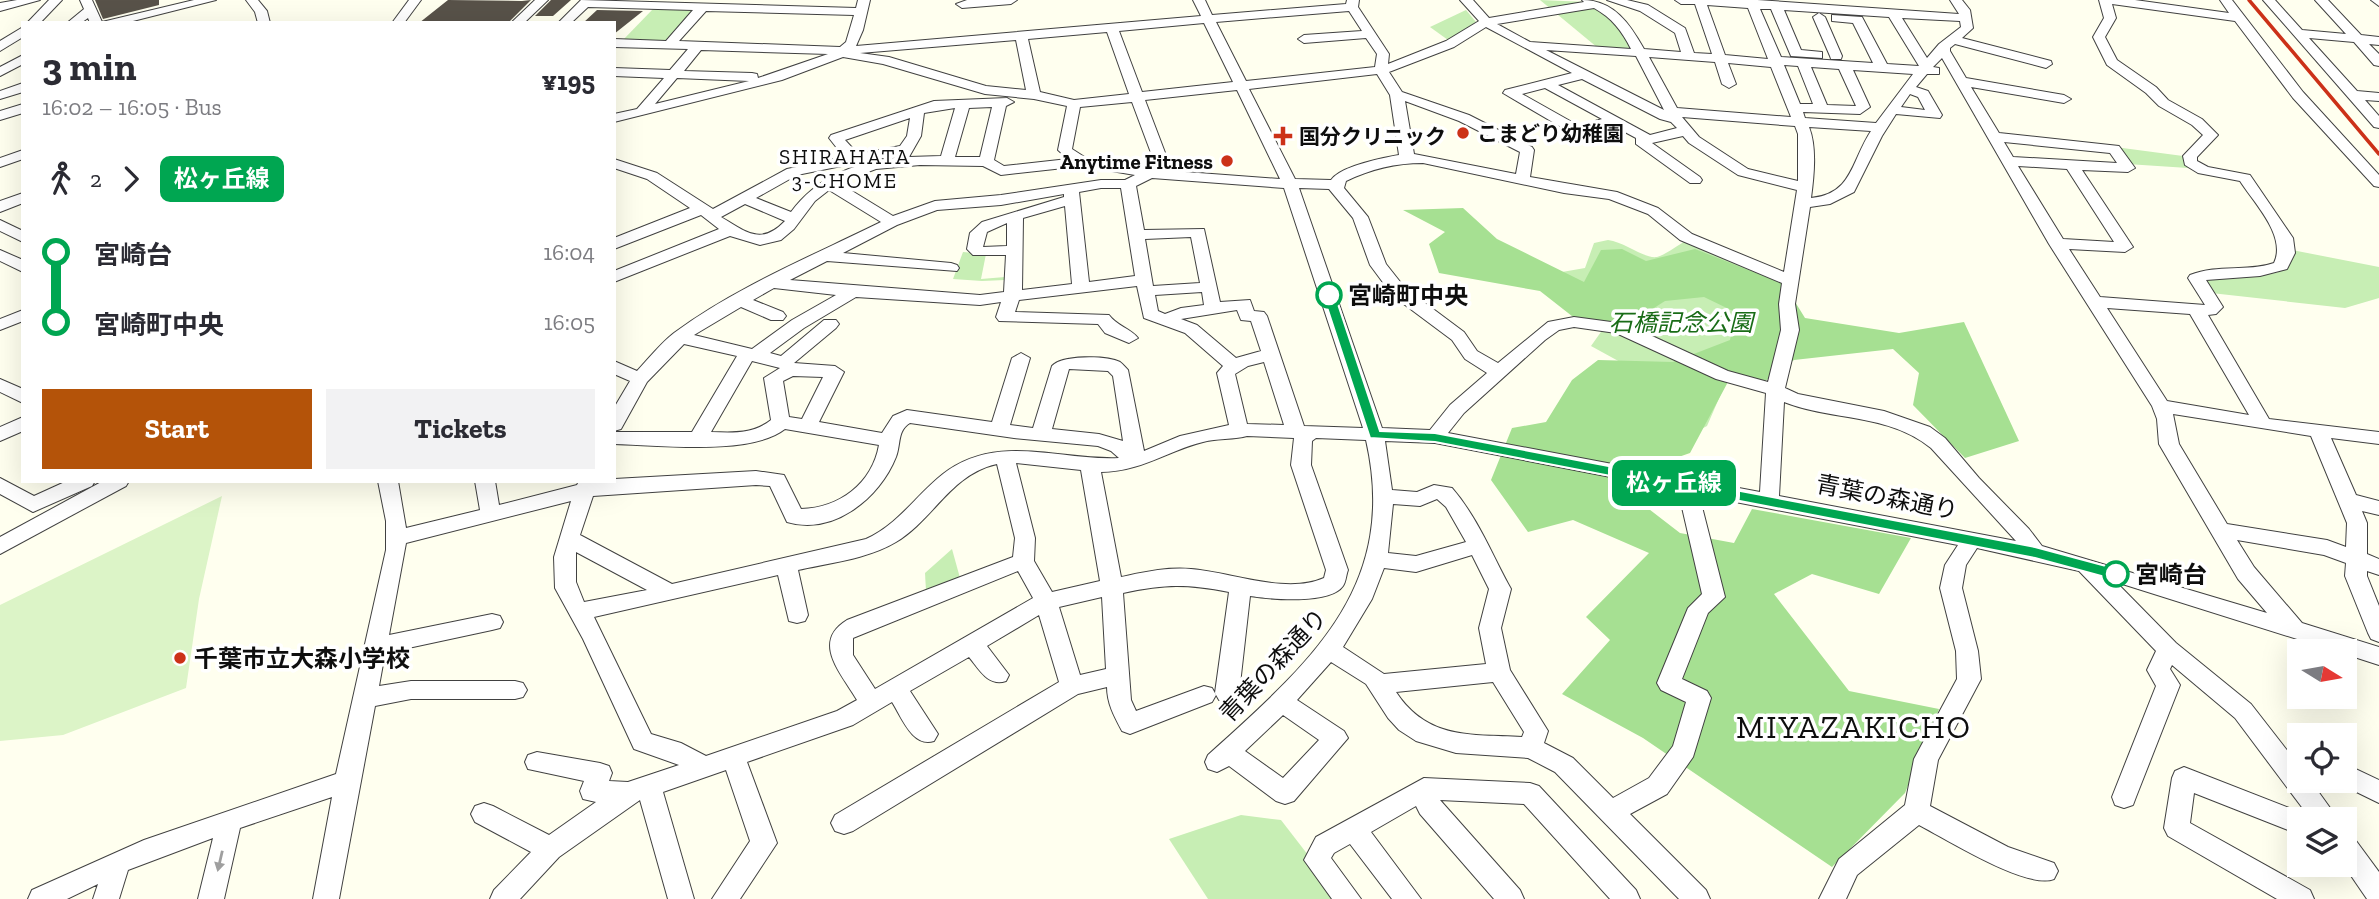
<!DOCTYPE html>
<html lang="en">
<head>
<meta charset="utf-8">
<style>
	body { margin:0; font-family:"Zilla Slab","Noto Sans JP",serif; background:#f2f2f3; color:#2b2b33; height:100vh; display:flex; flex-direction:column; font-size:26px; white-space:nowrap }
	* { box-sizing:border-box; margin:0 }
	p { font-size:23px; color:#7c7c81 }
	.icon { flex:none; width:38px; height:38px; fill:none; stroke:currentColor; stroke-width:2; stroke-linecap:round; stroke-linejoin:round }
	.map { position:relative; flex:1; overflow:hidden }
	.panel { position:absolute; left:21px; top:21px; width:595px; height:462px; display:flex; flex-direction:column; background:#fff; border-radius:0px; box-shadow:0 7px 28px #0002 }
	.panel>* { flex:none }
	.badge { padding:0 14px; border-radius:10px; font-size:24px; line-height:46px }
	.needle { width:46px; rotate:101deg }
	.tools { position:absolute; left:2287px; top:639px; display:grid; gap:14px }
	.tools a { display:grid; place-items:center; width:70px; height:70px; border-radius:0px; background:#fff; box-shadow:0 7px 28px #0002; font-size:35px }
	.map>.badge { position:absolute; translate:-50% -50%; box-shadow:0 0 0 4px #fff }
	.legs { display:flex; align-items:center; gap:10px; height:77px; padding:0 21px; font-size:23px }
	.legs p { margin-inline-start:auto }
	.overview { display:flex; align-items:center; justify-content:space-between; height:119px; padding:0 21px }
	h1 { font-size:38px; font-weight:700; line-height:52px }
	.cta { display:flex; gap:14px; margin-top:auto; padding:14px 21px }
	.cta a { flex:1; height:80px; border-radius:0px; background:#b45309; color:#fff; font-size:28px; font-weight:700; line-height:80px; text-align:center }
	.cta a+a { background:#f2f2f3; color:#2b2b33 }
	ul { padding:0 21px; list-style:none }
	li { display:flex; align-items:center; gap:24px; height:70px; font-size:26px }
	li i { display:grid; place-items:center; width:10px; height:100%; margin:0 9px; background:currentColor }
	li i::after { content:''; width:18px; height:18px; margin:-9px; border:5px solid; border-radius:50%; background:#fff }
	li p { margin-inline-start:auto }
	li:first-child i { background:linear-gradient(#0000 50%,currentColor 0) }
	li:last-child i { background:linear-gradient(currentColor 50%,#0000 0) }
	.map>svg:first-child { display:block }
</style>
</head>
<body>
<div class="map">
<svg width="2379" height="899" viewBox="0 0 2379 899">
	<rect width="100%" height="100%" fill="#ffffef"/>
	<g fill="#c7eeb4">
		<polygon points="1540,0 1588,2 1610,18 1634,48 1630,50 1598,48"/>
		<polygon points="653,9 696,10 668,41 622,41"/>
		<polygon points="1466,10 1476,22 1448,40 1430,27"/>
		<polygon points="2115,147 2183,156 2188,168 2127,164"/>
		<path d="M1608 240C1625 242 1644 259 1657 257 1667 254 1678 245 1687 240L1780 282 1779 296 1730 373 1707 426 1639 461 1622 363 1591 346 1608 322 1562 272 1585 268 1594 243Z"/>
		<path d="M2292 250 2379 267V298L2345 308 2211 293 2204 283 2205 278 2276 273C2288 268 2292 263 2292 250Z"/>
		<polygon points="963,252 986,254 981,279 1005,277 1005,280 982,281 953,279"/>
		<polygon points="952,549 960,578 926,591 925,573"/>
		<polygon points="1241,815 1281,820 1342,899 1208,899 1169,839"/>
	</g>
	<polygon fill="#a6e092" points="1463,208 1497,239 1584,282 1601,250 1622,249 1646,261 1695,249 1784,284 1805,318 1899,333 1964,322 2019,441 1965,458 1913,405 1919,373 1893,349 1794,360 1764,382 1729,380 1690,453 1650,467 1632,496 1680,533 1734,543 1752,509 1911,538 1879,594 1812,574 1774,594 1849,691 1939,709 1905,793 1832,867 1643,738 1562,694 1610,640 1586,617 1649,553 1573,520 1528,532 1491,480 1512,428 1546,422 1572,380 1598,360 1673,362 1730,340 1735,312 1704,297 1665,301 1624,327 1577,320 1540,291 1439,273 1429,244 1445,232 1403,210"/>
	<polygon fill="#dcf4c7" points="222,496 199,599 186,688 63,735 0,741 0,605"/>
	<g fill="#585249">
		<polygon points="95,0 159,0 159,5 103,19"/>
		<polygon points="448,0 522,1 531,0 508,23 419,23"/>
		<polygon points="551,0 571,0 553,16 535,16"/>
		<polygon points="597,10 643,11 614,34 614,23 583,23"/>
	</g>
	<g fill="none" stroke-linecap="round" stroke-linejoin="round">
		<g stroke="#414141" stroke-width="2">
			<g id="minor">
				<polygon points="17,0 40,0 0,11 0,3"/>
				<polygon points="49,0 62,0 40,23 27,23"/>
				<polygon points="80,0 92,0 102,22 194,0 216,0 125,23 90,23 88,18 81,23 67,23 84,9"/>
				<polygon points="246,0 258,0 267,11 270,23 258,23 255,12"/>
				<polygon points="409,0 421,0 404,23 392,23"/>
				<polygon points="535,0 548,0 524,23 511,23"/>
				<path d="M581 0 856 8 858 0H870L863 30 856 46 1201 16 1193 0H1205L1212 15 1346 4 1347 0H1359L1358 7 1389 54 1388 64 1446 41 1479 21 1460 0H1473L1489 18 1584 2 1582 0C1614 0 1630 24 1644 49L1681 52 1675 33 1640 11 1607 0H1627L1648 5 1685 28 1694 53 1712 54 1695 4H1681L1675 0H1757L1959 14 1950 0H1962L1970 10 1973 28 1962 38 2051 61 2052 64 2046 68 1955 44 1950 48V51L1966 78 2064 95 2071 99 2064 103 1971 87 1999 133 2119 146 2135 168 2128 172 2082 170 2133 247 2125 252 2069 249 2100 297 2205 305 2188 278 2190 275C2218 264 2247 272 2274 263 2287 236 2254 203 2240 181L2198 173 2185 165 2183 156 2203 135 2192 125 2159 106 2146 93 2107 65 2093 37 2104 18 2099 0H2135L2229 13 2220 0H2232L2303 92 2379 175V187L2374 186 2293 98 2235 21 2112 4 2116 18 2105 37 2117 60 2156 87 2168 100 2202 119 2218 135 2197 157V161L2208 167 2250 175 2293 238 2295 253 2287 269 2260 276 2206 280 2223 307 2216 314 2208 315 2269 419 2379 432V444L2331 438 2356 495 2379 501V515L2362 511 2367 523V554L2379 559V575L2367 571V576L2379 606V642L2371 639 2368 633 2345 576 2346 563 2324 555 2237 540 2254 567 2302 623 2379 647V665L2345 654V651H2335L2116 582 2176 643 2251 704 2300 767V780H2310L2338 819H2300V831L2288 830 2194 793 2190 823 2310 890 2314 899H2277L2168 836 2164 828 2172 778 2175 771 2184 767 2289 808 2304 810 2235 718 2172 665 2170 669 2180 685 2136 797 2133 805 2124 808 2115 805 2112 797 2156 686 2147 670 2156 651 2079 571 1977 548 1966 565 1962 588 1978 651 1981 679 1938 760 1930 806 2008 847 2054 863 2058 871 2054 879C2027 890 1946 839 1919 825L1857 875 1846 899H1819L1839 859 1905 805 1914 759 1957 679 1956 651 1940 588 1945 565 1958 545 1699 495 1725 597 1708 613 1682 679 1707 691 1711 698 1693 757 1667 794 1630 814 1706 890 1710 899H1679L1555 772 1528 758 1456 753 1416 741 1399 730 1388 718 1366 684 1331 662 1297 700 1344 731 1348 738 1294 801 1285 804 1276 801 1229 766 1217 772 1208 769 1205 762 1208 755C1307 665 1400 589 1366 440L1316 438 1312 441 1311 465 1348 570C1346 575 1346 582 1343 586 1330 605 1269 599 1250 596L1239 693 1235 700 1227 702 1219 700 1215 693 1229 592C1186 584 1166 584 1123 593L1131 700 1136 711 1204 686 1212 688 1216 695 1212 702 1130 734 1122 731C1114 716 1107 703 1107 687L1078 694 853 831 844 834 835 831 831 823 835 815 1059 682 1039 615 987 646 1009 675 1006 681C988 687 979 669 969 657L910 691 938 734 934 741C913 748 902 718 892 702L853 725 747 762 777 843 740 899H712L750 841 726 770 663 792 694 899H668L640 800 559 857 520 899H490L494 890 531 852 475 822 471 814 475 806 484 803 493 806 549 835 596 802 583 799 580 791 584 781 528 769 525 762 528 755 537 752 600 763 609 766 612 773 609 781 628 782 679 765 634 749 583 639 555 588 554 557 571 501 406 543 389 635 492 614 500 616 503 622 500 628 492 630 385 653 379 686 411 681H515L523 683 527 690 523 697 515 699H411L375 706 339 899H313L332 797 240 828 224 899H198L213 838 128 870 119 899H93L98 884 67 899H28L32 890 144 840 336 774 386 550V521L378 481H398L406 528 480 510 475 481H495L499 505 577 485 579 481 756 471 784 475 801 509C839 508 872 484 879 445L785 429C751 456 659 445 614 444V432H692L737 356 684 344 647 382 621 429 614 431V408L630 381 614 374V361L637 371C649 358 661 343 674 333 736 287 812 256 881 222L829 190 815 201 794 229 781 240 760 245 730 236 614 282V271L719 229 701 215 614 249V238L690 208 647 179 614 168V159L657 173 713 209 787 169 844 157 829 138 831 135 934 101 1007 98 1014 102 1006 106 994 160 1004 166 1068 159 1058 150 1067 106 1034 99 985 94 883 64 843 57 782 80 614 122V114L637 109 664 78 614 76V68L670 70 688 49 614 47V39L666 41 693 10 588 7 571 23H558ZM1707 5 1748 8 1768 59 1725 55ZM1594 8C1612 18 1622 31 1631 49L1530 42 1497 24ZM1760 9H1771L1791 56 1822 58V52L1801 50 1784 10 1889 17 1919 66 1887 64 1862 17 1832 15V21L1853 23 1873 63 1781 57ZM706 11 854 15 846 42 840 47 679 41ZM1349 11 1362 31 1304 35 1298 39 1304 43 1366 38 1377 54 1375 67 1246 81 1216 22ZM1902 18 1960 21 1961 27 1939 44 1927 58ZM1204 23 1233 82 1142 92 1119 31ZM1486 27 1572 73 1505 90 1503 93 1573 134 1578 135 1612 125 1636 138V144L1690 183H1700L1702 180 1700 177 1652 143 1683 136 1689 143 1738 175 1797 190 1784 272 1692 234 1658 208 1617 192 1530 177 1534 150 1532 147 1469 115 1402 92 1389 72 1454 47ZM1107 32 1129 94 1074 100 1040 92 1028 39ZM1016 40 1026 90 986 86 889 57 860 53ZM701 50 828 54 758 78 757 74 752 73 684 71ZM1546 50 1636 56 1664 110ZM1649 57 1715 62 1722 84 1729 88 1736 84 1728 63 1771 67 1791 117 1677 108ZM1942 58 2049 244 2152 406 2157 419 2159 444 2238 579 2267 613 2042 546 2029 529 1979 478 1945 438 1930 427 1884 411 1798 394 1785 388 1799 330 1795 304 1810 207 1830 204 1854 192 1882 136 1896 114 1940 118 1942 115 1928 91 1916 87 1927 74H1939V68L1933 67ZM1784 65 1798 66 1813 104H1800ZM1811 67 1839 69 1856 106 1827 105ZM1853 70 1913 74 1876 123 1805 118 1803 112 1860 114 1870 107ZM1377 74 1390 95 1399 155C1382 158 1341 166 1331 180L1295 179 1249 89ZM677 78 749 81 655 104ZM1582 79 1660 119 1671 122 1677 128 1650 135 1558 85ZM1545 88 1602 119 1579 126 1522 94ZM1237 90 1280 179 1172 171 1145 100ZM1910 94 1918 97 1925 110 1901 107ZM1405 101 1459 121 1520 152 1516 174 1414 154ZM1132 102 1157 169 1086 158 1072 149 1080 107ZM992 107 980 157H955L969 108ZM955 108 941 156 909 157 921 136 924 113ZM1682 117 1795 126 1798 134V181L1748 169 1699 137ZM910 118 907 136 900 146 858 154 845 140ZM1809 127 1871 131C1851 161 1853 194 1811 198 1814 176 1817 147 1809 127ZM2004 142 2110 153 2117 163 2013 157ZM896 155 894 158C852 164 817 177 791 212L756 198 797 175ZM1423 163 1564 193 1609 199 1648 214 1680 240 1782 283 1779 304 1781 330 1768 382 1728 371 1626 324 1574 317 1548 322 1498 363 1477 351 1464 332 1405 288 1386 264 1368 217 1344 188 1346 181C1371 169 1395 163 1423 163ZM920 165 983 166 1001 175 1082 166 1135 175 1125 180H1101L1001 195 935 201 893 216 839 183 876 169ZM2018 166 2067 169 2114 242 2063 239ZM1152 178 1284 188 1363 428 1304 426 1267 316 1264 312 1254 311 1250 300 1220 302 1204 229 1144 230 1136 186ZM1101 188H1121L1135 276 1089 282 1079 192ZM1299 188 1329 189 1353 218 1370 265 1393 296 1452 340 1465 359 1487 373 1450 405 1430 430 1382 428ZM1064 194V197L982 222 970 233 967 249 973 255H1006L1004 292 980 295 790 280 827 261 957 271 959 268 957 265 951 263 843 253 897 225 937 210 1001 205ZM745 204 785 221C761 246 746 232 721 217ZM1065 206 1072 284 1022 290 1023 218ZM1007 223V246L983 247 987 232ZM1191 237 1200 283 1153 286 1145 239ZM1137 286 1144 318 1185 333 1223 366 1217 373 1229 425 1180 436 1144 451 1128 370C1125 367 1123 364 1120 362 1107 355 1061 355 1052 366L1033 428 1010 425 1030 358 1021 353 1012 358 992 422 907 410 893 416 882 433 819 422 844 372 835 366 794 363 836 328 839 324 836 320H824L781 356 770 353 804 328 856 297 980 305 1001 302 996 317 999 321 1098 324 1105 333 1129 343 1138 338C1130 328 1117 326 1109 315L1015 312 1019 300ZM774 288 836 295 792 320 752 349 694 335 741 307 771 320H783L786 316 783 312 753 300ZM1202 292 1204 305 1181 308 1165 314 1158 311 1155 295ZM2107 308 2190 314 2249 415 2167 401ZM1237 310 1241 320 1251 321 1261 351 1236 358 1197 325 1181 319ZM1574 327 1616 333 1716 379 1766 393 1760 492 1448 433 1464 413 1545 340 1559 330ZM752 361 780 368 764 378 771 420C753 434 734 433 711 432ZM1264 362 1284 425 1247 424 1235 374 1248 366ZM1069 369 1108 371 1113 376 1123 441 1099 434 1052 429ZM793 376 823 377 802 419 789 417 783 381ZM1784 402C1832 421 1888 413 1931 448L2016 541 1779 496ZM2173 414 2311 436 2347 523 2346 547 2327 540 2227 524 2179 444ZM910 423 1014 438 1098 446 1111 451 1119 458C1059 461 997 432 943 474 915 496 899 524 866 539L672 584 580 535 593 496 756 485 770 486 787 522C833 536 880 498 896 457 901 444 897 431 910 423ZM1247 436 1294 438 1291 465 1326 570 1324 578C1286 595 1231 572 1191 569 1166 567 1145 572 1121 577L1101 472C1140 472 1167 451 1203 442 1217 438 1233 440 1247 436ZM1385 441 1435 443 1678 490 1702 594 1688 608 1657 683 1661 690 1686 702 1673 746 1649 778 1613 798 1573 758 1544 743 1548 731 1510 670 1501 628 1511 589C1492 555 1478 518 1452 488L1434 485 1417 492 1392 490ZM1016 463 1081 470 1100 581 1052 592 1034 561 1035 538ZM997 464 1015 538 1013 557 847 620C811 642 841 673 857 700L837 711 706 756 681 743 651 734 594 617 778 575 789 621 797 623 805 621 808 615 798 570C829 563 868 559 896 542 934 519 951 474 997 464ZM1437 499 1446 507 1466 542 1416 556 1388 553 1393 504 1420 506ZM576 552 647 590 584 602 576 582ZM1472 555 1489 589 1479 628 1486 664 1384 674 1343 647 1372 599 1384 568 1416 572ZM1018 571 1033 598 875 689 853 655V638ZM1102 597 1106 669 1080 675 1059 607ZM1493 682 1524 732 1522 737C1470 734 1428 740 1396 692ZM1283 715 1319 740 1283 778 1245 751Z"/>
				<polygon points="967,0 1017,0 1011,4 962,8 956,4"/>
				<polygon points="2263,0 2275,0 2302,30 2346,34 2315,0 2328,0 2361,35 2379,37 2379,45 2369,44 2379,54 2379,66 2374,65 2354,42 2309,38 2357,91 2379,93 2379,101 2365,100 2379,116 2379,128 2374,127"/>
				<polygon points="2371,0 2379,0 2379,6"/>
				<polygon points="1819,13 1825,17 1842,56 1841,59 1831,59 1830,56 1813,17"/>
				<polygon points="23,27 23,37 0,51 0,41"/>
				<polygon points="23,55 23,64 0,76 0,67"/>
				<polygon points="23,83 23,92 0,99 0,91"/>
				<polygon points="23,104 23,113 0,120 0,111"/>
				<polygon points="23,150 23,159 0,167 0,158"/>
				<polygon points="23,193 23,203 0,212 0,201"/>
				<polygon points="0,220 23,231 23,242 0,231"/>
				<polygon points="0,250 23,260 23,272 0,261"/>
				<polygon points="23,310 23,321 0,330 0,319"/>
				<polygon points="0,379 23,389 23,403 0,392"/>
				<polygon points="23,417 23,431 0,441 0,427"/>
				<polygon points="0,478 34,496 67,481 95,481 92,486 33,512 0,494"/>
				<polygon points="103,481 129,481 126,486 0,554 0,537"/>
				<polygon points="2345,764 2379,780 2379,803 2336,782 2335,780 2345,780"/>
				<polygon points="1424,778 1530,783 1539,786 1636,890 1640,899 1610,899 1524,804 1440,800 1520,890 1524,899 1494,899 1420,814 1416,806 1371,832 1421,899 1392,899 1350,844 1334,853 1331,858 1361,899 1332,899 1304,860 1316,837"/>
				<polygon points="2345,834 2354,838 2379,872 2379,899 2367,899 2343,864"/>
			</g>
		</g>
		<use href="#minor" fill="#fff" fill-rule="evenodd"/>
		<polyline stroke="#cc3118" stroke-width="3.5" points="2249,0 2379,154"/>
	</g>
	<defs><path id="oneway-solid" d="M-6-.8H1V-3.2L6.5 0L1 3.2V.8H-6Z" transform="scale(1.75)"/></defs>
	<use fill="#9f9f9f" href="#oneway-solid" transform="translate(220 861) rotate(103)"/>
	<polygon fill="#00a651" stroke="#fff" stroke-width="2" points="1329,292 1335,295 1380,431 1435,433 2035,547 2121,570 2123,574 2116,580 2035,558 1435,442 1370,438 1323,295"/>
	<g fill="#cc3118" stroke="#fff" stroke-width="2.5">
		<circle cx="1463" cy="133" r="7"/>
		<path d="M1279.5 125.5h7v7h7v7h-7v7h-7v-7h-7v-7h7z"/>
		<circle cx="1227" cy="161" r="7"/>
		<circle cx="180" cy="658" r="7"/>
	</g>
	<g fill="#fff" stroke="#00a651" stroke-width="3.5">
		<circle cx="1329" cy="295" r="12"/>
		<circle cx="2116" cy="574" r="12"/>
	</g>
	<g text-anchor="middle" dominant-baseline="central" stroke-width="7" stroke-linejoin="round" paint-order="stroke">
		<g font-size="21" font-weight="bold" fill="#0e0e0e" stroke="#fff" text-anchor="start">
			<text x="1477" y="133">こまどり幼稚園</text>
			<text x="1299" y="136">国分クリニック</text>
			<text x="1213" y="161" text-anchor="end">Anytime Fitness</text>
		</g>
		<g font-size="21" letter-spacing="2" fill="#0e0e0e" stroke="#fff">
			<text x="845" y="156">SHIRAHATA<tspan x="845" dy="24">3-CHOME</tspan></text>
		</g>
		<g font-size="24" font-weight="bold" fill="#0e0e0e" stroke="#fff" text-anchor="start">
			<text x="1348" y="295">宮崎町中央</text>
			<text x="2135" y="574">宮崎台</text>
		</g>
		<g font-size="24" font-style="italic" fill="#196c17" stroke="#fff">
			<text x="1681" y="322">石橋記念公園</text>
		</g>
		<g font-size="24" fill="#0e0e0e" stroke="#fff">
			<text transform="translate(1887 497) rotate(11)">青葉の森通り</text>
			<text transform="translate(1273 665) rotate(-47)">青葉の森通り</text>
		</g>
		<g font-size="24" font-weight="bold" fill="#0e0e0e" stroke="#fff" text-anchor="start">
			<text x="194" y="658">千葉市立大森小学校</text>
		</g>
		<g font-size="32" letter-spacing="2" fill="#0e0e0e" stroke="#fff">
			<text x="1854" y="727">MIYAZAKICHO</text>
		</g>
	</g>
</svg>
<div class="tools">
<a><svg class="needle" viewBox="-14 -14 28 28"><path d="M0-13l5 13h-10z" fill="#e53935"/><path d="M0 13l5-13h-10z" fill="#7c7c81"/></svg></a>
<a><svg class="icon" aria-label="locate" viewBox="0 0 24 24"><circle cx="12" cy="12" r="6"/><path d="M12 2v4M12 18v4M2 12h4M18 12h4"/></svg></a>
<a><svg class="icon" aria-label="layers" viewBox="0 0 24 24"><path d="M12 4l9 5-9 5-9-5zM3 14l9 5 9-5"/></svg></a>
</div>
<b class="badge" style="left:1674px;top:483px;background:#00a651;color:#fff">松ヶ丘線</b>
<section class="panel">
<div class="overview"><div><h1>3 min</h1><p>16:02 – 16:05 · Bus</p></div><b>¥195</b></div>
<div class="legs"><svg class="icon" aria-label="walk" viewBox="0 0 24 24"><circle cx="13" cy="4" r="2"/><path d="M13 8l-2 6 4 7M11 14l-3 7M7 12l3-4h3l4 4"/></svg>2<svg class="icon" aria-label="forward" viewBox="0 0 24 24"><path d="M9 5l7 7-7 7"/></svg><b class="badge" style="background:#00a651;color:#fff">松ヶ丘線</b></div>
<ul>
<li><i style="color:#00a651"></i><b>宮崎台</b><p>16:04</p></li>
<li><i style="color:#00a651"></i><b>宮崎町中央</b><p>16:05</p></li>
</ul>
<div class="cta"><a>Start</a><a>Tickets</a></div>
</section>
</div>
</body>
</html>
